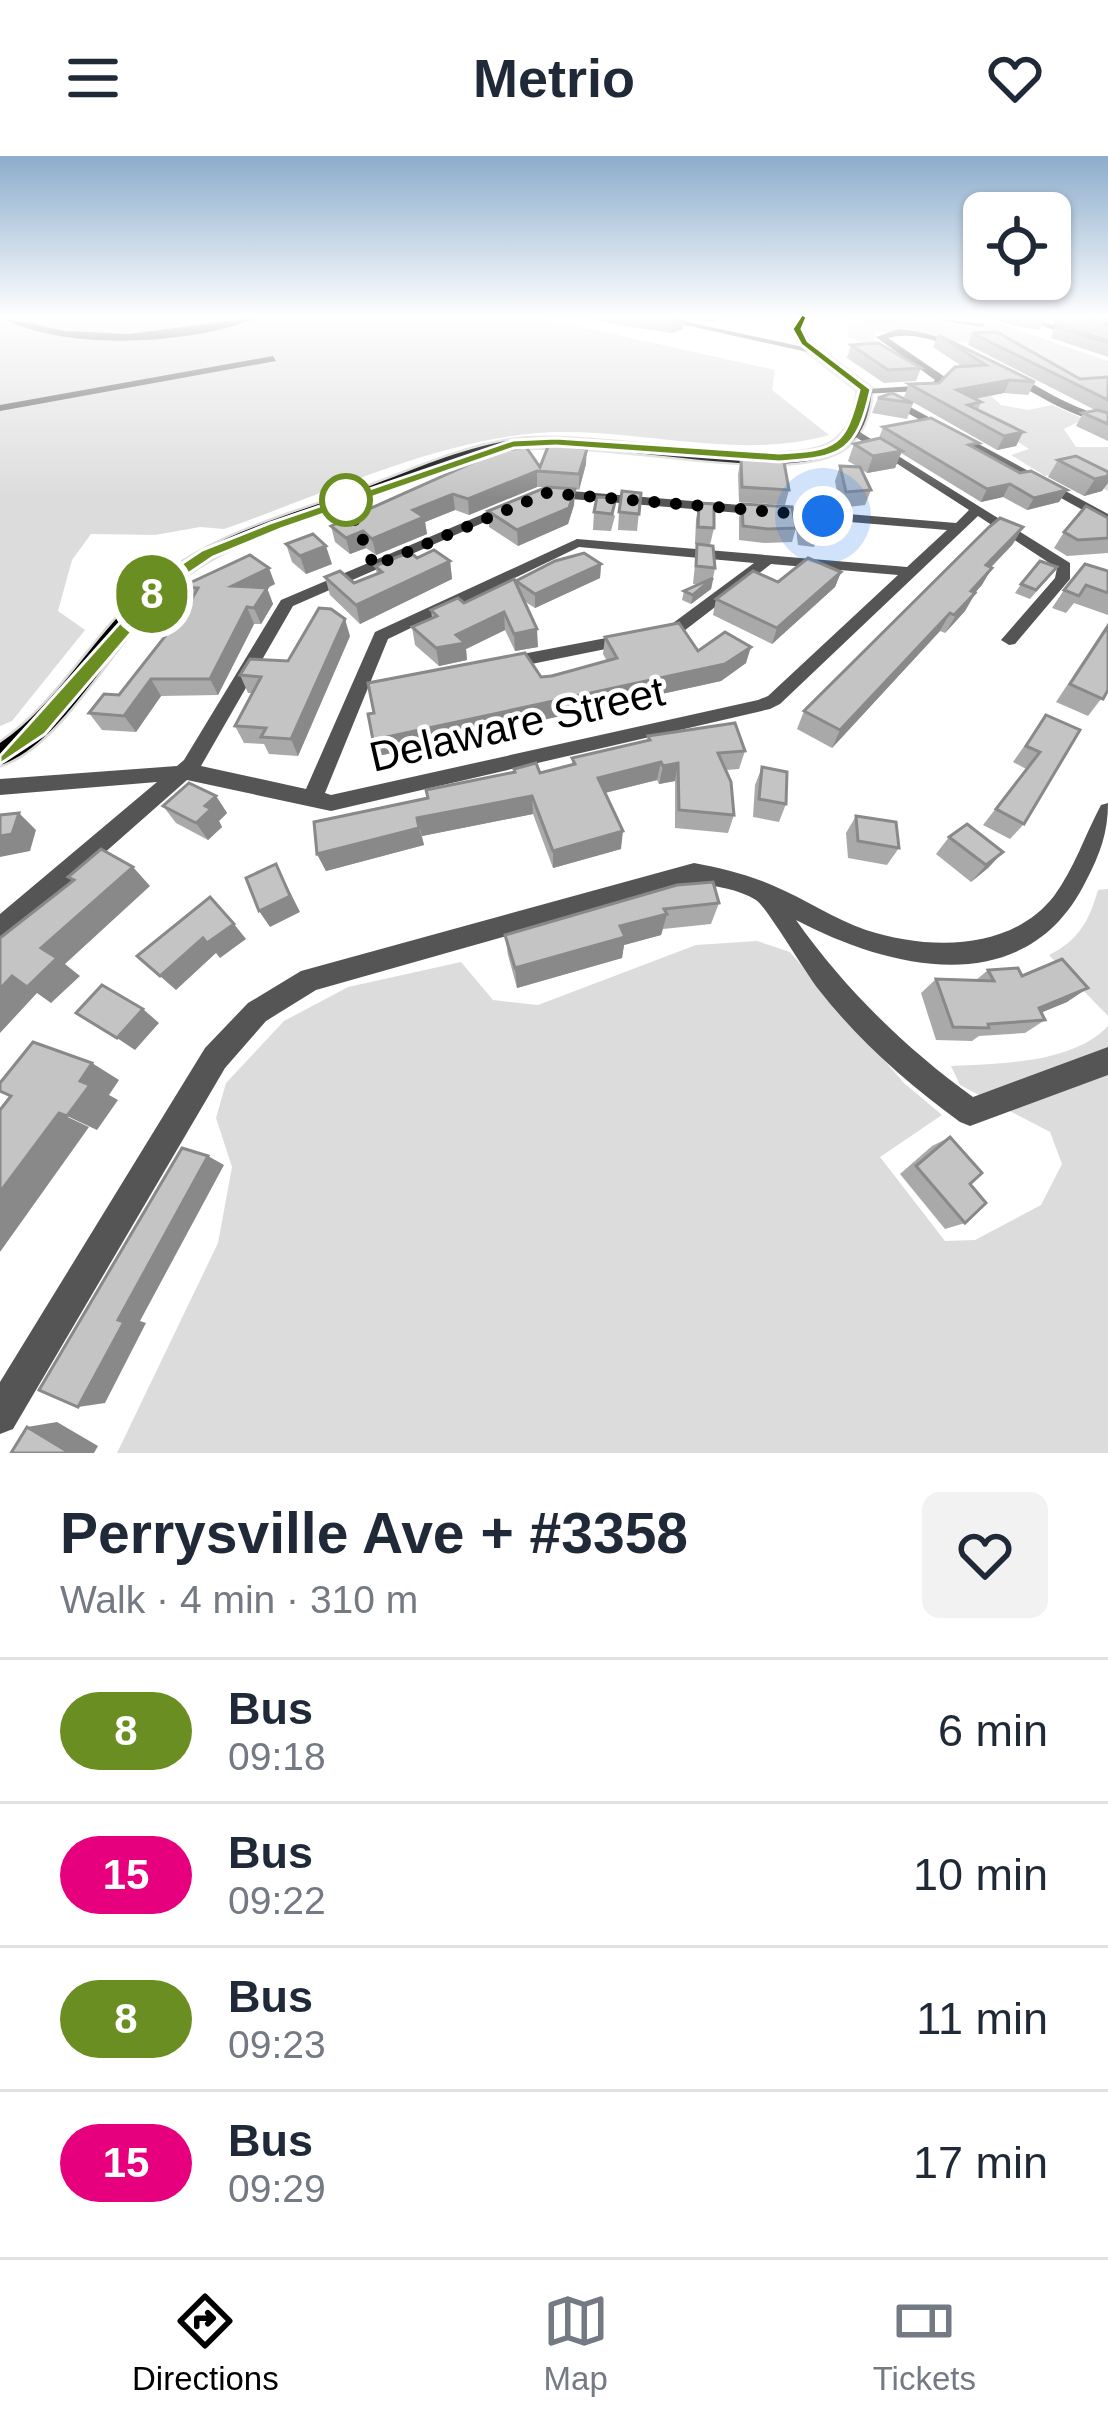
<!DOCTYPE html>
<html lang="en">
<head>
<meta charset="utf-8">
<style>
	body { margin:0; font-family:Helvetica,sans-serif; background:#f2f2f3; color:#1f2937; height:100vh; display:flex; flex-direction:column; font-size:45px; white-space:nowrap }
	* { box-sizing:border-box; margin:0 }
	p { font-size:39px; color:#747a83 }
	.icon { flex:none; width:66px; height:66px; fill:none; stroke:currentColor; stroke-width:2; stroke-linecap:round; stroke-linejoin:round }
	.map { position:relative; height:1297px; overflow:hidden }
	.sheet { display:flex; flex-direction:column; background:#fff; flex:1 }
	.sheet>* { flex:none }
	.badge { padding:0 24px; border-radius:39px; font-size:42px; line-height:78px }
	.tools { position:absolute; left:963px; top:36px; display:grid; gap:24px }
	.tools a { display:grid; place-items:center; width:108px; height:108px; border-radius:18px; background:#fff; box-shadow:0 3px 9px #0004; font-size:60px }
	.you { position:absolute; width:60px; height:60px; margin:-30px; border:9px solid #fff; border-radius:50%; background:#1a73e8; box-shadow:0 0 0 18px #1a73e833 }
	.map>.badge { position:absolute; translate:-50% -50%; box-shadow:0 0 0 6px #fff }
	.round { display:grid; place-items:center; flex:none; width:126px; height:126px; border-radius:18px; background:#f2f2f3 }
	.head { display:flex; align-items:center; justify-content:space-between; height:204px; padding:0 60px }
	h1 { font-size:57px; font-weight:800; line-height:90px }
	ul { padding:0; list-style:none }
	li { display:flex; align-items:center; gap:36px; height:144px; padding:0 60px; border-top:3px solid #e0e1e3 }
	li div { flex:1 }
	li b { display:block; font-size:45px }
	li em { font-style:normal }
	li .badge { min-width:132px; font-weight:700; text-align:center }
	header { display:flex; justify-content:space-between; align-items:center; height:156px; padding:0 60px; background:#fff; font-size:54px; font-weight:800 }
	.menu { display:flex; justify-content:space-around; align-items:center; height:168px; border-top:3px solid #e0e1e3; background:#fff; font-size:33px; color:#747a83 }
	.menu a { display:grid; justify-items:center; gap:6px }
	.menu .active { color:#000 }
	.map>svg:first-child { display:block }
</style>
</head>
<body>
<header><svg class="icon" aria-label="menu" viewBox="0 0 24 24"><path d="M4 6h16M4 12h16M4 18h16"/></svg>Metrio<svg class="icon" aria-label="heart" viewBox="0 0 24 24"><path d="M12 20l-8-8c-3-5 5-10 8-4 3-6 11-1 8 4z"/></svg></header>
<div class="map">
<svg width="1108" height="1297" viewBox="0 0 1108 1297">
	<rect width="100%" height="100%" fill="#fff"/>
	<g fill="#dcdcdc">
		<path d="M0 161H536L775 214 772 234 829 279C734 306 634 270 538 277 434 285 322 339 224 373L200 371 155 379 91 378 72 404 58 455 85 474 12 565 0 570Z"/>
		<polygon points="868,161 1001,168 1108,205 1108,236 1025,194 876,175 874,185 904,206 848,181 848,171"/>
		<polygon points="952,233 991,240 1001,249 1028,254 1052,249 1084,263 1064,273 1076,291 1108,291 1108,335 1068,315 1045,320 1011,299 1029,293 962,251"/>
		<path d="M1108 733V860L1049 799C1079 784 1089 765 1098 734Z"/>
		<path d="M757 785 790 796 904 927 942 959 880 1001 945 1085 975 1084 1041 1049 1062 1008 1050 976 960 929 951 910C999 908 1074 907 1108 870V1297H117L218 1087 232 1011 216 962 226 927 284 865 348 831 461 806 493 844 538 849 696 789Z"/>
	</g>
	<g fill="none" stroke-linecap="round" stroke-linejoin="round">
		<g stroke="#dbdbdb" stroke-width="5">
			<path id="major" d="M797 161H807L803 173 812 188 872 233C870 258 863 282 840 295 771 332 590 275 496 296 454 306 415 325 376 339 308 364 233 381 176 427 120 472 64 590 0 609V587C59 547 91 482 144 435 206 379 288 360 365 332 413 314 461 292 512 284 591 272 775 317 830 288 850 276 856 256 858 234L804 193 791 173Z"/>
		</g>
		<g fill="#555" fill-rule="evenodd">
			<path d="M0 161 65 175 129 178 259 161C193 189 64 196 0 161Z"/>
			<polygon points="649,161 665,161 817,194 812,197"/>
			<polygon points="922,161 986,168 982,171"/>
			<polygon points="1017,161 1029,161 1108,187 1108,193"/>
			<path d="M899 173C954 178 999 210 1047 236 1066 247 1087 255 1108 263V270C1087 263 1066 255 1046 244 1003 222 938 168 888 182L945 221 938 234 862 238 866 233 931 229 935 224 876 181Z"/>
			<polygon points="273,200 276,205 0,255 0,249"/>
			<polygon points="888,239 1108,358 1108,368 884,244"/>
			<path d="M855 273 1070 407V423L1015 488 1009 489 1001 484 1055 422 1057 412 978 360 780 548 770 553 331 655 187 624 9 781 0 784V758L157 626 0 639V623L177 610 184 604 281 444 507 348 519 351 293 450 201 610 306 633 375 476 577 383 907 411 947 374 547 341 540 337 547 333 956 367 969 354 851 278V274ZM579 391 754 407 669 470 502 502 496 504V512L502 514 680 478 771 408 898 419 768 540 758 544 331 639 325 637 388 483Z"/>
			<path d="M1108 647C1108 677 1100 698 1086 725 1027 845 893 815 796 764 845 833 904 891 973 941L1108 891V919L970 970 960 966C908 928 859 885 819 834 806 818 766 750 756 744 739 733 714 730 694 727L316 834 266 865 225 912 13 1273 0 1278V1226L205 892 248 847 301 815 694 707C721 712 749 719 774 730 805 743 834 763 866 774 928 794 1010 796 1054 740 1074 713 1085 679 1101 649Z"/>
		</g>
		<use href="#major" fill="#000" fill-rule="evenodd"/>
	</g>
	<g fill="#a9a9a9">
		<polygon points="585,161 727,161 709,166 684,162 683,173 671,177 613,168"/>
		<polygon points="835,161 893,161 890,168"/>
		<polygon points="986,161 1040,161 1045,163 1039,174 1010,169"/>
		<polygon points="1043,161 1108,161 1108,182"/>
		<polygon points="1056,167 1108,184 1108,201 1051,182"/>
		<polygon points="972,177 1080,223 1108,221 1108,285 1076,270 1083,257 1095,254 968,189"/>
		<polygon points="938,179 1035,226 1028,239 1004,237 975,243 981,246 978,254 1023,276 1016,290 997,294 904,241 909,228 939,227 963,211 933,191"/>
		<polygon points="851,189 921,212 916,225 884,227 847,202"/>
		<polygon points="878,242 913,247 907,263 872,257"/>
		<polygon points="883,271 976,293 1020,317 1067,334 1059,346 1027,354 1003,341 981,346 901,297 895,312 867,317 861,313 871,334 865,349 840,352 835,325 840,310 858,311 848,305 854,288 879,282"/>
		<polygon points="741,303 789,334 785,349 739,346 738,318"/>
		<polygon points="1058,304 1108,316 1102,335 1084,340 1048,321"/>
		<polygon points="586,308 579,334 575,333 574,349 568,368 518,390 489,371 488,355 545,331 537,331 469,359 455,354 425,366 427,378 376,399 366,392 350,398 335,386 331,370 540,311"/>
		<polygon points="641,337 637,375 618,374 619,356"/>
		<polygon points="597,341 615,360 611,375 593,374 594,356"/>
		<polygon points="699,347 714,372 710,389 715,412 711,433 691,448 682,444 684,435 699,429 693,428 697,389 695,388 696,364"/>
		<polygon points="742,348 796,372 792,386 765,387 739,384 739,362"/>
		<polygon points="801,356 820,373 814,391 798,389 796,373"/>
		<polygon points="1064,376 1108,382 1108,397 1067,400 1054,392"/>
		<polygon points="286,388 332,408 306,418 292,406"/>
		<polygon points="1013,388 991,411 965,455 945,477 940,475 832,592 797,573 804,555"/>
		<polygon points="417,402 450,405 452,423 360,468 330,439 325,421 354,427 377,418 375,410"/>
		<polygon points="601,408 600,422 535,452 524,445 538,491 515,495 505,474 466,493 467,504 439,510 415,489 412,471 432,462 431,454 464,447 516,425"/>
		<polygon points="1057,411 1030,443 1015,437 1021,428"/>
		<polygon points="1108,415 1108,459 1074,447 1066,457 1052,452 1064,434"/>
		<polygon points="841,416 835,431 772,488 713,459 716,443 778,426"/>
		<polygon points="275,428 267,432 273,448 261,468 254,468 218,539 161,540 136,576 102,574 89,557 119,539 185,455 189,447 181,431"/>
		<polygon points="1108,467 1108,534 1088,560 1056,546"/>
		<polygon points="350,480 298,600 269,598 264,588 244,587 235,570 253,537 248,537 240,519 288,505"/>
		<polygon points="605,481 698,495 746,507 721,525 378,600 541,521 607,505 603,498"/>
		<polygon points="1046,559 1024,668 1010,683 983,669 1026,613 1013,606"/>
		<polygon points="648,580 745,595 739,613 726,614 734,659 728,677 675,672 675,625 659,628 657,624 605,637 621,693 553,712 533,658 422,680 424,689 326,715 317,698 540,617 572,609 572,602 647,585"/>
		<polygon points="762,611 786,648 779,666 753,661 755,629"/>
		<polygon points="216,640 227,657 219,665 222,671 208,684 176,667 163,650"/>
		<polygon points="856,660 899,692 887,709 848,702 846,677"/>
		<polygon points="949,681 1003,696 988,712 971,726 936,698"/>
		<polygon points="677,729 719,747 711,768 663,773 661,779 624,789 622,802 517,832 508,799 505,779"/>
		<polygon points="988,814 1022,820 1067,846 1041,856 1045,864 1025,877 979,880 972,885 936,884 921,837 936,823 976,824"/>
		<polygon points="950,981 970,1028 965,1067 945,1073 900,1018 932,990"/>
	</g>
	<g fill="#898989">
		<polygon points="684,161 683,173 671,177 672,162"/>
		<polygon points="1010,224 1004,237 951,247 957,234"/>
		<polygon points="1023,276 1016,290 997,294 1004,280"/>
		<polygon points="587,293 586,308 579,334 579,318"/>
		<polygon points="902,295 895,312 867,317 873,300"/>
		<polygon points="537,315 537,331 469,359 468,343"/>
		<polygon points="1108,320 1108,327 1102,335 1084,340 1095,323"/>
		<polygon points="1010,328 1003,341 981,346 987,333"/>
		<polygon points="575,333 574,349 568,368 518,390 517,374"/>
		<polygon points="1067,334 1059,346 1027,354 1034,342"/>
		<polygon points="453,338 455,354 425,366 427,378 376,399 372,383 413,354"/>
		<polygon points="1023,371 1013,388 976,427 986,409"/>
		<polygon points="363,375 366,392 350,398 346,382"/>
		<polygon points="326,390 332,408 306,418 300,400"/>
		<polygon points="450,405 452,423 360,468 356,449"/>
		<polygon points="601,408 600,422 535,452 535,438"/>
		<polygon points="269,412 275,428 267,432 273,448 261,468 254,452 232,430"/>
		<polygon points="992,412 982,429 972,440 975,437 965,455 945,477 971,435"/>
		<polygon points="841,416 835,431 772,488 777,472"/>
		<polygon points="713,424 711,433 691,448 693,439"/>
		<polygon points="247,451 254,468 218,539 210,523"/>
		<polygon points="504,456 505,474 466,493 467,504 439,510 436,492 456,479"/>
		<polygon points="950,457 940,475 832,592 840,574"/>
		<polygon points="345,463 350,480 298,600 291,583"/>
		<polygon points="537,473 538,491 515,495 514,478"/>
		<polygon points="751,491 746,507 721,525 378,600 373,584"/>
		<polygon points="151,523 161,540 136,576 124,560"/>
		<polygon points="661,606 657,624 596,639 598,622"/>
		<polygon points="678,607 675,625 659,628 663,610"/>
		<polygon points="216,640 227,657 219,665 222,671 208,684 196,667 205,650"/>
		<polygon points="532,640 533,658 422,680 417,662"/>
		<polygon points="19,657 36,674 30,695 0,701 0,680"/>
		<polygon points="419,672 424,689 326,715 317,698"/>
		<polygon points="623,675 621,693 553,712 553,695"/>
		<polygon points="1003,696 988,712 971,726 986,709"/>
		<polygon points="276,708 300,756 270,771 259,755"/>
		<polygon points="133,711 150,730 65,808 80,820 51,847 37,837 0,877 0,833 41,792"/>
		<polygon points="667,758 661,779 624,789 622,802 517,832 515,812 620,770"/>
		<polygon points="234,768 246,783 220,802 216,797 176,834 160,820 203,782"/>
		<polygon points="1088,832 1067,846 1019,866 1039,852"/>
		<polygon points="143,853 159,867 135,894 117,882"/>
		<polygon points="92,907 119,924 109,939 118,944 97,974 67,960 80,925"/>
		<polygon points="59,957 89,971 0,1096 0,1036"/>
		<polygon points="208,1000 224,1009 140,1165 146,1167 105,1247 78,1251 118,1164"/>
		<polygon points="57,1266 98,1290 94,1297 70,1297 27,1271"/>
	</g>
	<g fill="#c4c4c4" stroke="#898989" stroke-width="3">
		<polygon points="1082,161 1108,161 1108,169"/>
		<polygon points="1056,167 1108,184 1108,187 1056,171"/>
		<polygon points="997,176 1080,223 1108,221 1108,244 972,177"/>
		<polygon points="938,179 1035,226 1010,224 957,234 981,246 968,249 1023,276 1004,280 909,228 939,227 955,211 986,209"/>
		<polygon points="878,187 921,212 888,214 851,189"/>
		<polygon points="892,237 913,247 878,242"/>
		<polygon points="1097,254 1108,257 1108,268 1083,257"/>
		<polygon points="931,262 979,287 969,289 1020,317 1031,315 1067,334 1034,342 1010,328 987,333 883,271"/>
		<polygon points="880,282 902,295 873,300 854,288"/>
		<polygon points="549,288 587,293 579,318 537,315 468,343 453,338 413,354 424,361 372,383 363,375 346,382 331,370 499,295 526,291 540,311"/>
		<polygon points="1076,300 1108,316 1108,320 1095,323 1058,304"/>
		<polygon points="741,303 784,306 789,334 742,331"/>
		<polygon points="840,310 860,311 871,334 846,336"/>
		<polygon points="547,331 575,333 569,352 517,374 488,355"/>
		<polygon points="622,335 641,337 639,358 619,356"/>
		<polygon points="597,341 616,342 612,358 594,356"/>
		<polygon points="699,347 714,348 714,372 698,371"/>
		<polygon points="742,348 792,351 796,372 768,373 743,370"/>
		<polygon points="1086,350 1108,362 1108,382 1078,384 1064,376"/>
		<polygon points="801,356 817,357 820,373 804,371"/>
		<polygon points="1000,362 1023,371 986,409 992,412 971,435 975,437 954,459 950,457 840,574 804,555 989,371"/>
		<polygon points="313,378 326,390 300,400 286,388"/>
		<polygon points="697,388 713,390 715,412 696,410"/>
		<polygon points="434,394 450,405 356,449 325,421 340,415 354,427 382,416 375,410 410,396 417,402"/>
		<polygon points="584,397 601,408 535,438 516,425 555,405"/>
		<polygon points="250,399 269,412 232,430 267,432 254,452 247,451 210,523 151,523 124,560 89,557 104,538 119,539 185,455 198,432 181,431"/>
		<polygon points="808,402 841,416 777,472 716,443 753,415 778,426"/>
		<polygon points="1040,405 1057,411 1036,434 1021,428"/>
		<polygon points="1085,408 1108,415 1108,437 1086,429 1079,440 1064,434"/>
		<polygon points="713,422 693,439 684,435"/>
		<polygon points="514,423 537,473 514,478 504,456 456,479 465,487 436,492 412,471 437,460 431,454 458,442 464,447"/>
		<polygon points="319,452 331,453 345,463 291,583 261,581 266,572 235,570 261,521 240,519 250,503 288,505"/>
		<polygon points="679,467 698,495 725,476 751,491 725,508 373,584 368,558 374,557 368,527 525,497 541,521 552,520 617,502 605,481"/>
		<polygon points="1108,470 1108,534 1103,543 1070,528"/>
		<polygon points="1046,559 1080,574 1024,668 996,653 1040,596 1026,590"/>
		<polygon points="735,567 745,595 718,597 731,626 734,659 679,654 678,607 663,610 661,606 598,622 623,675 553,695 532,640 417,662 419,672 317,698 314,666 428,642 426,634 515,616 514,613 536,607 540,617 575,608 572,602 650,584 648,580"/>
		<polygon points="762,611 787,616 786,648 759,643"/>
		<polygon points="189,627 216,640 205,650 211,653 196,667 163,650"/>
		<polygon points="19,657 12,678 0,680 0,659"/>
		<polygon points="856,660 896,666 899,692 858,685"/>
		<polygon points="967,668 1003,696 986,709 949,681"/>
		<polygon points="101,693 133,711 41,792 57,802 27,831 12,820 0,833 0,782 74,724 68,721"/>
		<polygon points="276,708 290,740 259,755 246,722"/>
		<polygon points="713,726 719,747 664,753 667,758 620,770 625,781 515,812 505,779 677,729"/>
		<polygon points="210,741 234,768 207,787 203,782 160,820 137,800"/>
		<polygon points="1062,803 1088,832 1039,852 1045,864 988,868 989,872 953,871 936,823 994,825 988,814 1018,812 1022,820"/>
		<polygon points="102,829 143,853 117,882 76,857"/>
		<polygon points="33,886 92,907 80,925 90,929 67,960 59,957 0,1036 0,954 11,940 0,935 0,927"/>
		<polygon points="950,981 982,1017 970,1028 986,1047 965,1067 916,1010"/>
		<polygon points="182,992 208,1000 118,1164 124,1166 78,1251 39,1234"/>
		<polygon points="27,1271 70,1297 11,1297"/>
	</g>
	<linearGradient id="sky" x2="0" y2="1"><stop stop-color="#8cadcc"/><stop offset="0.47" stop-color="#fff"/><stop offset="1" stop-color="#fff" stop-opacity="0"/></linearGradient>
	<rect width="1108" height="342" fill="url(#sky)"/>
	<path fill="#6b8e23" stroke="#fff" stroke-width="3" d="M802 158 807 161 802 173 808 185 871 233C857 296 843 302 779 306L556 290 514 292 281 373 213 401 172 429 45 578 0 608V600L30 567 160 422 202 394 270 367 513 284 556 282 779 297C837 294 845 290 859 234L801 189 792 173Z"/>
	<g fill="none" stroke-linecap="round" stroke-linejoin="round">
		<polyline stroke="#000" stroke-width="12" stroke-dasharray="0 21.6" points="346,344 374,410 547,337 823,360"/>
	</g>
	<circle fill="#fff" stroke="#6b8e23" stroke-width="6" cx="346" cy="344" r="24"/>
	<g text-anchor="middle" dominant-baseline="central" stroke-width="9" stroke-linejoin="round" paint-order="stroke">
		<g font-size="42" fill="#000" stroke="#fff">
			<text transform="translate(517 568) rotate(-13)">Delaware Street</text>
		</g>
	</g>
</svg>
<div class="tools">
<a><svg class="icon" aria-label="locate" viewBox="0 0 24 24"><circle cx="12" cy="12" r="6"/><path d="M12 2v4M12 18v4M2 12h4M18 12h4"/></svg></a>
</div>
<div class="you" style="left:823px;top:360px"></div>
<b class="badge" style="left:152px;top:438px;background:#6b8e23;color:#fff">8</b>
</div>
<section class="sheet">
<div class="head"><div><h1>Perrysville Ave + #3358</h1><p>Walk · 4 min · 310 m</p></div><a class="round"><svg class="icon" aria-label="heart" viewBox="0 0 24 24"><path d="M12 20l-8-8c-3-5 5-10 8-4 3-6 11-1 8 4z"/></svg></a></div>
<ul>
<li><span class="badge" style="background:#6b8e23;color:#fff">8</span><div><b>Bus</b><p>09:18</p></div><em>6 min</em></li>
<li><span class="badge" style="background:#e6007e;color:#fff">15</span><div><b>Bus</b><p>09:22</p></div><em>10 min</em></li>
<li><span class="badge" style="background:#6b8e23;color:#fff">8</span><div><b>Bus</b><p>09:23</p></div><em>11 min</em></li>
<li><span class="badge" style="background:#e6007e;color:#fff">15</span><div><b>Bus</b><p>09:29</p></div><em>17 min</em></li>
</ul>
</section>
<nav class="menu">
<a class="active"><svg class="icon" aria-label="directions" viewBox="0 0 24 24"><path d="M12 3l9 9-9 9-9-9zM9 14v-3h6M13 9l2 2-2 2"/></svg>Directions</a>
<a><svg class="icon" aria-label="map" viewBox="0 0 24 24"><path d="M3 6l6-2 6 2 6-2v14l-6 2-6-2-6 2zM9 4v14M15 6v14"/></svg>Map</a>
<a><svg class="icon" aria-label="tickets" viewBox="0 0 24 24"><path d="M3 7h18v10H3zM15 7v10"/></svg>Tickets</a>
</nav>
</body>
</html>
